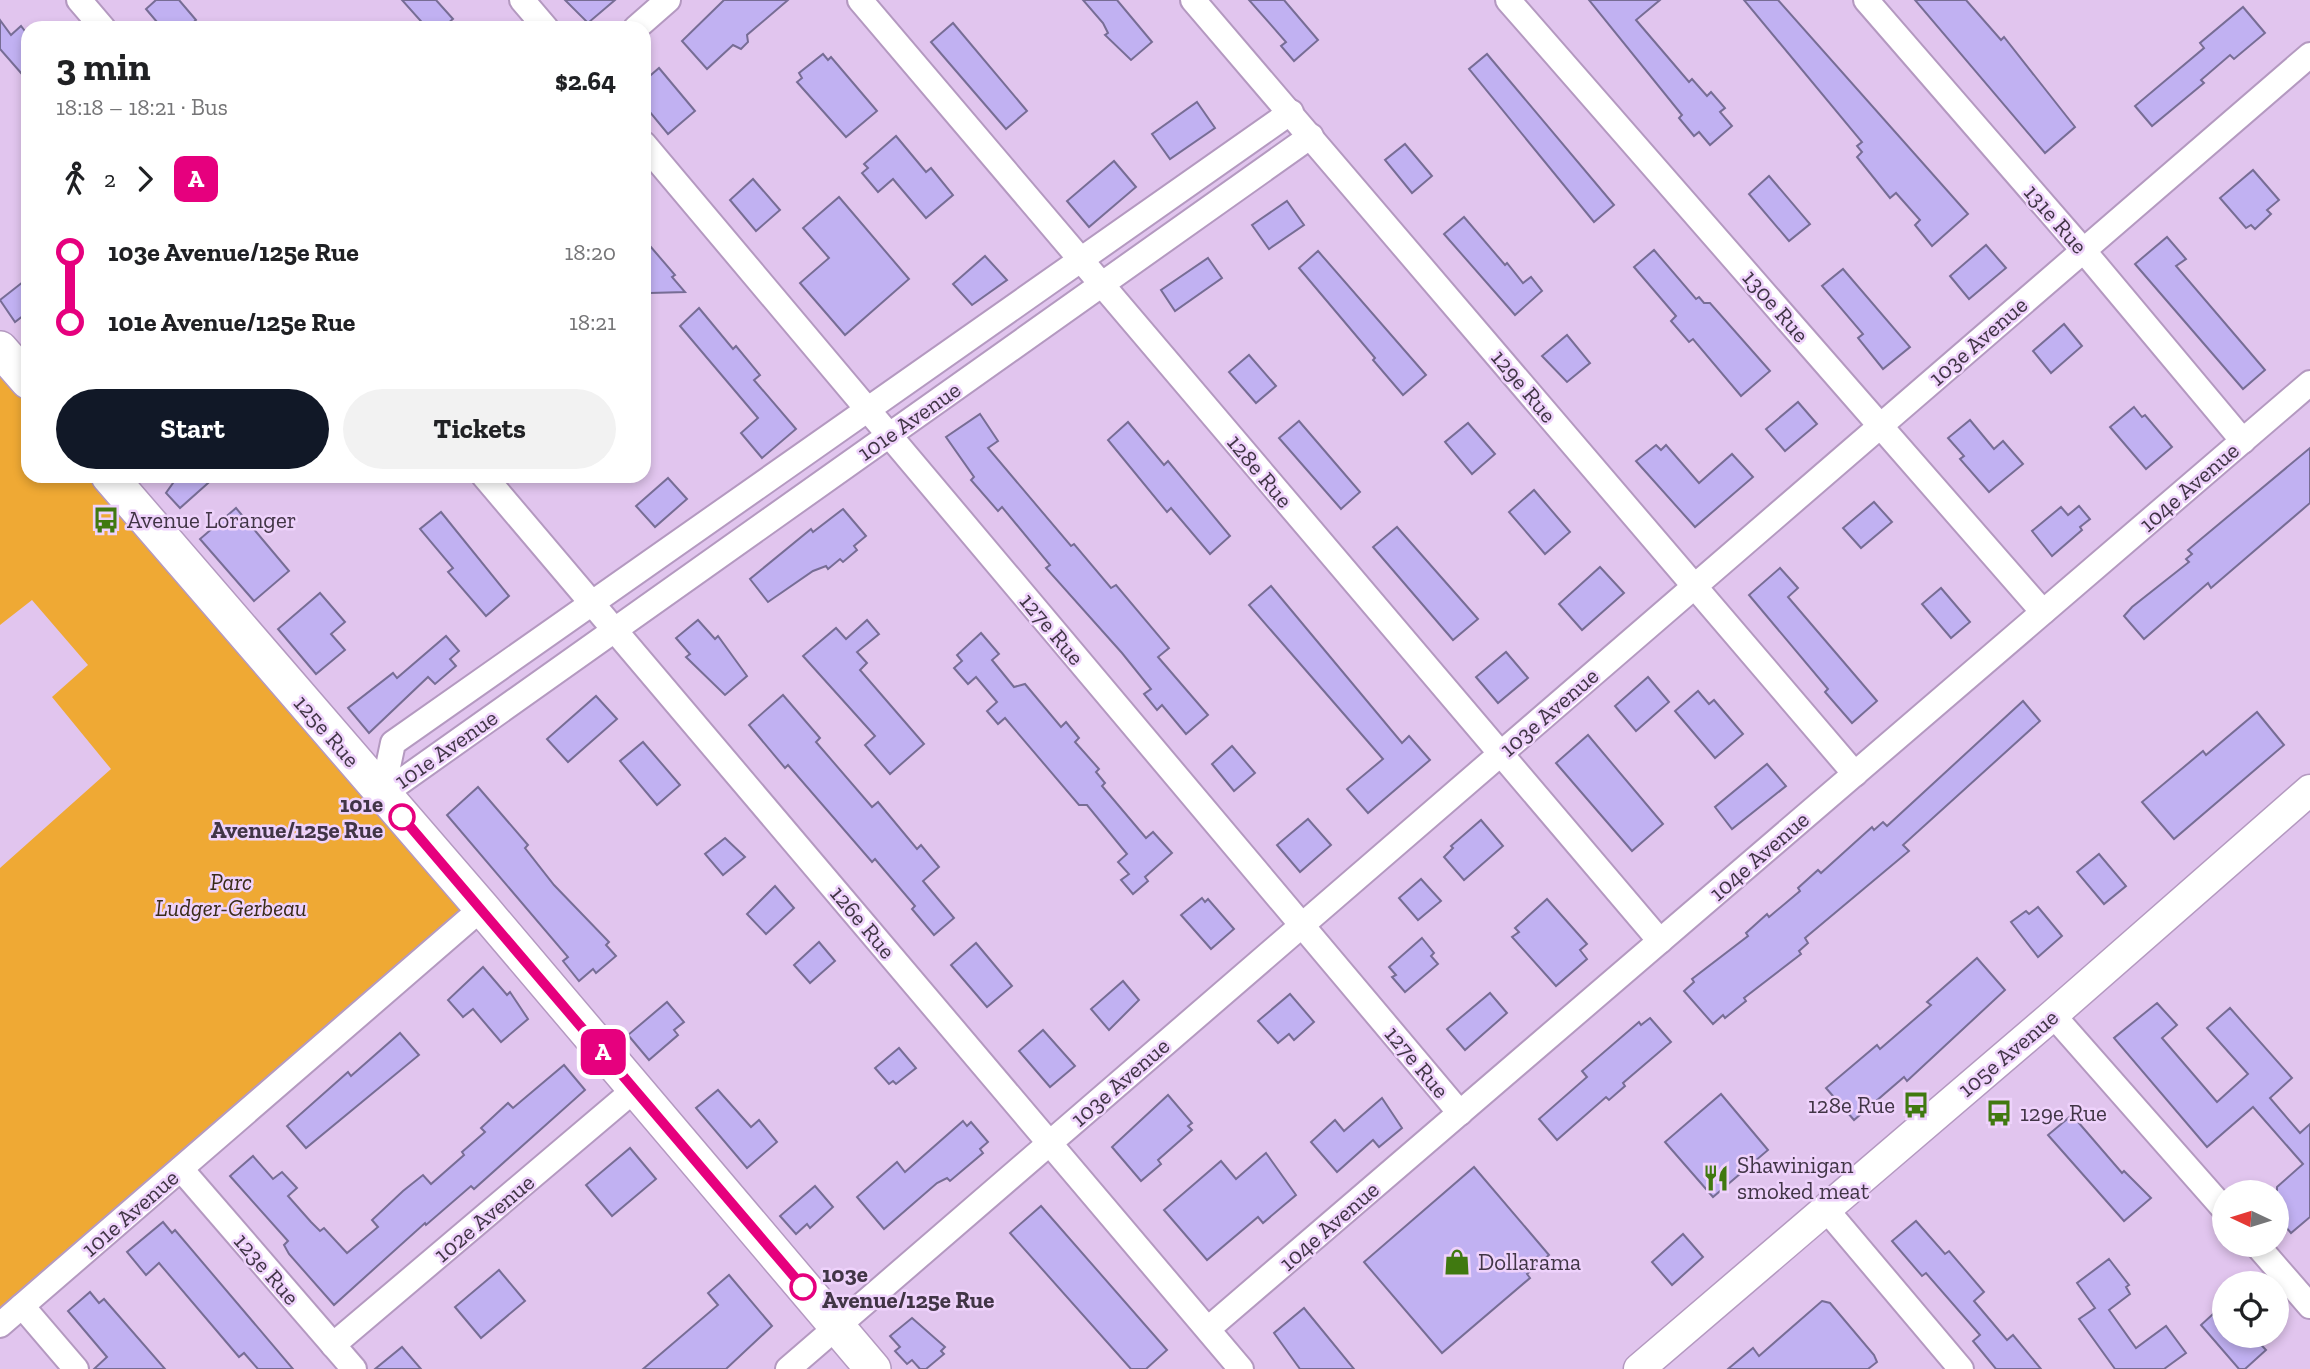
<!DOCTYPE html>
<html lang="en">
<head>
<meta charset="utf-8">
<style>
	body { margin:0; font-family:"Zilla Slab",serif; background:#f2f2f2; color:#202124; height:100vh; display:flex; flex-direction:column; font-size:26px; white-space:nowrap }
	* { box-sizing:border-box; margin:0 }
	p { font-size:23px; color:#757577 }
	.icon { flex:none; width:38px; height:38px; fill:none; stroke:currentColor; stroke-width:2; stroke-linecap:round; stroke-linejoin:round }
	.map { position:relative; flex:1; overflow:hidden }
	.panel { position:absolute; left:21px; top:21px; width:630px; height:462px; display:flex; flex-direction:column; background:#fff; border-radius:21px; box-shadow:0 4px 10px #0003 }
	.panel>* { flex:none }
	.badge { padding:0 14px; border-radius:10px; font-size:24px; line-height:46px }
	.needle { width:46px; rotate:274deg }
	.buttons { position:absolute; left:2212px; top:1180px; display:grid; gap:14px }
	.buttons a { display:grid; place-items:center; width:77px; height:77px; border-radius:50%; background:#fff; box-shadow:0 4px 10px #0003; font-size:35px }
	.map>.badge { position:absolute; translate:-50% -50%; box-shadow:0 0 0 4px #fff }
	.legs { display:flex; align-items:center; gap:10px; height:77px; padding:0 35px; font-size:23px }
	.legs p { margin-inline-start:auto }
	.overview { display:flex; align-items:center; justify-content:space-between; height:119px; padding:0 35px }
	h1 { font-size:38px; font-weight:700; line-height:52px }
	.cta { display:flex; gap:14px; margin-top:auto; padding:14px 35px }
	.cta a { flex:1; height:80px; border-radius:42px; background:#111827; color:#fff; font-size:28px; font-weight:700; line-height:80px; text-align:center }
	.cta a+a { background:#f2f2f2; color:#202124 }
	ul { padding:0 35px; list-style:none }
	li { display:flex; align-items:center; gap:24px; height:70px; font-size:26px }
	li i { display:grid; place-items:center; width:10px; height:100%; margin:0 9px; background:currentColor }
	li i::after { content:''; width:18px; height:18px; margin:-9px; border:5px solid; border-radius:50%; background:#fff }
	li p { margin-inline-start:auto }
	li:first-child i { background:linear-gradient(#0000 50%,currentColor 0) }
	li:last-child i { background:linear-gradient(currentColor 50%,#0000 0) }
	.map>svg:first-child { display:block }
</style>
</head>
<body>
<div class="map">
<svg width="2310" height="1369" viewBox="0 0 2310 1369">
	<rect width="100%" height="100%" fill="#e1c5ee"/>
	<polygon fill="#efa934" points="0,349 28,381 28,476 109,476 482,908 0,1325 0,868 111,769 52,697 88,665 32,600 0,625"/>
	<g fill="#c1b1f2" stroke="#776d95" stroke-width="2">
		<polygon points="156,0 179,0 196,20 187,28 162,28 146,9"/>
		<polygon points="402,0 436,0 453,19 442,28 427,28"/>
		<polygon points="565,0 615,0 588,23"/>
		<polygon points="724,0 788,0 747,35 748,42 741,49 733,45 707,69 682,41"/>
		<polygon points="1083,0 1117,0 1152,42 1131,60 1105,35 1108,33 1103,23"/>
		<polygon points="1249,0 1284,0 1318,40 1294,61 1281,46 1286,42"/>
		<polygon points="1589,0 1660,0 1636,20 1689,82 1692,79 1707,96 1711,92 1725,108 1720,112 1732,126 1710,145 1699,132 1694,136 1679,118 1682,115"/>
		<polygon points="1744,0 1778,0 1968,214 1932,246 1915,225 1920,220 1896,193 1890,198 1857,157 1862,152 1857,146 1862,142"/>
		<polygon points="1915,0 1966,0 2001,40 2004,37 2075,127 2045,153"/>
		<polygon points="2243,7 2265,33 2234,59 2230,55 2201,80 2204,83 2152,126 2135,106 2204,48 2200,43"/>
		<polygon points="0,20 11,35 21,26 28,35 28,81 0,49"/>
		<polygon points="953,23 1027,111 1006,129 931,42"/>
		<polygon points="823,54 828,60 831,57 877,111 846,137 797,82 802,78 799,73"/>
		<polygon points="1487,54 1614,205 1594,222 1469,69"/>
		<polygon points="659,68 695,111 668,134 644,105 644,81"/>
		<polygon points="1197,102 1215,128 1170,159 1152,134"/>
		<polygon points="896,136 926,172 931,168 953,195 926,218 893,179 878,192 862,173 868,168 864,164"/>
		<polygon points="1405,144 1432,176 1412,193 1385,160"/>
		<polygon points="1114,161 1136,187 1089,227 1067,201"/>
		<polygon points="2253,170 2279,200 2267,210 2271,214 2255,229 2251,225 2246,228 2220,198"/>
		<polygon points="1769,176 1810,224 1789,241 1749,194"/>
		<polygon points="753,179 780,210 756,231 730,200"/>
		<polygon points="839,197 909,279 845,335 800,283 829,258 803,228"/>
		<polygon points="1287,201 1304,225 1269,249 1252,225"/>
		<polygon points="1464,217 1505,265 1507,263 1523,283 1531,277 1542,291 1515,315 1444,234"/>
		<polygon points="2167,237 2186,259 2176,266 2265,370 2243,389 2135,264"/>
		<polygon points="644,239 675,275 672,277 685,292 650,293 644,287"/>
		<polygon points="1986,245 2006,268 1969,299 1950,276"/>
		<polygon points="1654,250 1696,299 1699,297 1704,303 1710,303 1770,371 1741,396 1693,339 1689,342 1671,321 1676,316 1634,267"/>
		<polygon points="1318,251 1426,375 1403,395 1373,360 1375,358 1299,268"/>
		<polygon points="985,256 1007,280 972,305 953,284"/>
		<polygon points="1208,258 1222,278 1175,311 1161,290"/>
		<polygon points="1843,269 1910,347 1883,369 1858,338 1863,334 1822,286"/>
		<polygon points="28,278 28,312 15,322 0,300"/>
		<polygon points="699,308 733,349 736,346 760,375 754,380 796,429 762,458 741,433 758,418 680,326"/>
		<polygon points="2064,324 2082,346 2051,373 2033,351"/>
		<polygon points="1567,335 1590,363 1567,382 1542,356"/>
		<polygon points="1249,355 1276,386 1256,403 1229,372"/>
		<polygon points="1798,402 1817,424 1785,451 1766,429"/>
		<polygon points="2134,407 2142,417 2145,415 2172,447 2146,469 2110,427"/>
		<polygon points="980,414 998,441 988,448 1071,546 1074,544 1111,588 1116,585 1169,648 1158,657 1208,715 1186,734 1162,705 1157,710 1144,694 1151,689 1122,653 1046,568 1050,565 1002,507 998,511 971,480 974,477 946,437"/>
		<polygon points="1970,420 1994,449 2003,441 2023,464 1989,492 1960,459 1964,456 1948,438"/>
		<polygon points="1299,421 1360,492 1341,509 1279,438"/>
		<polygon points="1128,422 1164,465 1168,461 1230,536 1210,554 1171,508 1167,512 1108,440"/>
		<polygon points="1468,423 1495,454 1472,474 1445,442"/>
		<polygon points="1656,445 1661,450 1666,445 1699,483 1732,454 1753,477 1695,527 1636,461"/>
		<polygon points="2310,448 2310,503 2211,588 2208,583 2144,639 2124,616 2132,607 2189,562 2186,559 2192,554 2188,550 2201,539"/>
		<polygon points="178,476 216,476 180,508 166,493"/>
		<polygon points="668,478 687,499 655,527 636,506"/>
		<polygon points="1534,490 1570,532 1545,554 1509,512"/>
		<polygon points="1874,502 1892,522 1861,548 1843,528"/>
		<polygon points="2079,506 2090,519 2080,527 2082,530 2052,556 2032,531 2061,507 2068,515"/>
		<polygon points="236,508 289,571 254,601 200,539"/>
		<polygon points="843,509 866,536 854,546 857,550 843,562 840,559 828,569 826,566 813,571 768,602 750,579 811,529 813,532"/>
		<polygon points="441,512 509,596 486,616 448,572 453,568 420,529"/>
		<polygon points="1397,527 1478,619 1453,640 1373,547"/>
		<polygon points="1600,567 1624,593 1582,630 1559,604"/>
		<polygon points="1780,568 1798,588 1788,597 1877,701 1852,723 1825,692 1828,689 1749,595"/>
		<polygon points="1271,586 1402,743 1409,736 1430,760 1368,813 1347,789 1383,759 1249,605"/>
		<polygon points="1941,588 1970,622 1951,638 1922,604"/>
		<polygon points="320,593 345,622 331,634 345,650 316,674 278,629"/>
		<polygon points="698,620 715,639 718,636 747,676 725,695 686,657 690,654 676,638"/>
		<polygon points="867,620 879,634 857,652 867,663 860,670 924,744 890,774 865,745 875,736 803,656 836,628 846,639"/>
		<polygon points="981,633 999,654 992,660 1014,687 1025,684 1061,727 1066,722 1079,738 1075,742 1099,769 1096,772 1105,783 1102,786 1146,838 1153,832 1172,853 1145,877 1148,881 1133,894 1121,880 1129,874 1118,862 1127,854 1087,805 1079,805 1005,718 998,724 987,711 997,702 976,677 968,684 954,668 962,661 957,655"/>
		<polygon points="446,636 459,651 450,659 456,666 435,684 428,677 369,733 348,708 393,673 397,678"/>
		<polygon points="1506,652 1528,678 1498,703 1476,677"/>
		<polygon points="1648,677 1669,702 1636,731 1615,706"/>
		<polygon points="1698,691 1709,704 1714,700 1743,734 1715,758 1675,711"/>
		<polygon points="783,695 820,738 816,742 872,807 878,802 917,849 921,845 939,867 923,881 954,918 934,935 912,909 915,906 875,859 872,862 788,765 785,768 749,725"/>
		<polygon points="596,696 617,719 568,762 547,739"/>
		<polygon points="2023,701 2040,721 1903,845 1909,851 1805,938 1808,943 1799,951 1801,954 1744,998 1746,1001 1725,1018 1723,1015 1713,1024 1684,991 1694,982 1692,979 1748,936 1746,933 1767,914 1769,917 1800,891 1798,888 1818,870 1821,873 1872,827 1874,830 1883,822 1887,826"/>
		<polygon points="2257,712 2284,745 2174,839 2142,802 2203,751 2206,755"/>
		<polygon points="1588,735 1663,824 1632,851 1556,763"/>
		<polygon points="643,742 680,785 657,805 620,761"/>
		<polygon points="1232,746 1255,773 1234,791 1212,764"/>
		<polygon points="1767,764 1786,786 1732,829 1715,807"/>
		<polygon points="478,787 528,845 525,848 554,885 609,942 606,945 616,956 596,973 593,969 579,981 563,961 568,957 447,815"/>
		<polygon points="1308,819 1331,845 1300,872 1277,845"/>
		<polygon points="1481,820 1503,846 1464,880 1444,857 1453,848 1451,846"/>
		<polygon points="725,838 745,857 723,875 705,854"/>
		<polygon points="2099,854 2126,886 2104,904 2077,872"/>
		<polygon points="1421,879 1441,901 1418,920 1399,898"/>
		<polygon points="775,886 794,908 766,934 747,914"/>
		<polygon points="1202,898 1205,902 1208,899 1234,929 1211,949 1181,915"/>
		<polygon points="1547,899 1587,944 1580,950 1587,959 1556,986 1512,937 1519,932 1515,928"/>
		<polygon points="2038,907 2062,936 2038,957 2011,922 2026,911 2029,914"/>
		<polygon points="1422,938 1434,953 1431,956 1438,964 1405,992 1392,977 1396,975 1389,967"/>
		<polygon points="819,942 835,961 810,983 794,965"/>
		<polygon points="976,943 1012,986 987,1007 951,965"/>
		<polygon points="1977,958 2005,990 1907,1081 1904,1077 1854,1120 1826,1088 1877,1045 1880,1049 1931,1005 1927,1002"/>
		<polygon points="483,967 507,995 510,992 528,1019 501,1042 473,1009 463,1017 448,1000"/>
		<polygon points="1123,981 1139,1000 1109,1030 1091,1009"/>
		<polygon points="1490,993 1507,1013 1465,1050 1447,1029"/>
		<polygon points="1290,994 1314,1022 1294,1040 1289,1034 1278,1043 1258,1021"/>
		<polygon points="667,1002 684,1022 674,1030 678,1035 649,1060 628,1035"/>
		<polygon points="2157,1003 2177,1025 2162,1038 2217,1102 2248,1074 2207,1028 2230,1008 2292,1078 2270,1098 2300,1133 2310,1124 2310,1217 2291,1233 2277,1217 2277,1187 2303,1164 2253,1107 2207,1147 2114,1038"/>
		<polygon points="1650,1018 1671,1042 1623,1083 1625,1086 1609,1100 1606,1097 1557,1140 1539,1119 1587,1077 1582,1071 1639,1022 1641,1025"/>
		<polygon points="1043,1030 1075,1066 1050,1087 1019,1051"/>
		<polygon points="400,1033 419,1055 306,1148 287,1126 348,1072 351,1076"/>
		<polygon points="899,1048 916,1068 896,1084 893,1081 889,1084 875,1068"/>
		<polygon points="564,1065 585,1090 474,1189 471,1186 426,1225 425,1223 334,1305 289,1254 284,1245 288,1241 230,1176 253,1156 273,1179 282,1172 297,1188 288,1196 311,1222 320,1231 324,1228 347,1253 378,1227 372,1220 403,1191 423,1175 431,1184 464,1155 462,1152 485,1132 481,1128 508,1103 513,1108"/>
		<polygon points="718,1090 751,1127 759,1120 777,1142 747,1168 696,1108"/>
		<polygon points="1721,1094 1768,1150 1713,1197 1665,1142"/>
		<polygon points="1168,1095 1192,1123 1188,1126 1192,1130 1158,1160 1161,1164 1141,1181 1112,1147"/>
		<polygon points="1382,1098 1402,1128 1379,1147 1373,1140 1337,1172 1311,1142 1335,1120 1344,1131"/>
		<polygon points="2072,1115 2122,1173 2124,1171 2151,1198 2124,1221 2048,1135"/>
		<polygon points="963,1121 967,1126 971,1122 988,1142 980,1149 983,1153 950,1181 947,1178 937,1183 884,1229 857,1197 897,1162 905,1172"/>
		<polygon points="630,1148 656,1179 612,1216 586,1185"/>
		<polygon points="1266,1153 1296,1195 1263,1223 1258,1217 1207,1260 1164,1210 1221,1161 1236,1179"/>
		<polygon points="1474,1167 1549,1255 1527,1274 1530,1278 1442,1353 1364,1262"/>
		<polygon points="815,1186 833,1207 810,1228 807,1224 796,1234 780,1216"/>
		<polygon points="1041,1206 1167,1350 1146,1369 1131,1369 1010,1233"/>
		<polygon points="1916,1221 1945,1254 1949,1251 1984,1292 1974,1301 2007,1340 2013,1335 2041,1369 1996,1369 1973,1341 1980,1335 1926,1273 1922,1276 1892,1241"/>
		<polygon points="163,1222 172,1233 175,1230 293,1369 258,1369 244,1353 239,1357 159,1263 146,1275 127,1252"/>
		<polygon points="1683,1234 1703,1257 1672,1285 1652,1262"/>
		<polygon points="2109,1259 2129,1285 2126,1287 2130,1294 2109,1310 2136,1348 2166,1326 2186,1353 2164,1369 2115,1369 2079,1319 2095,1308 2077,1283"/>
		<polygon points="499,1270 525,1301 481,1338 455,1307"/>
		<polygon points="729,1275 772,1326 726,1369 643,1369 718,1305 708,1293"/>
		<polygon points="90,1292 99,1303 104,1299 165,1369 94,1369 107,1357 68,1311"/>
		<polygon points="1822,1301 1830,1303 1874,1355 1877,1362 1868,1369 1728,1369 1753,1348 1759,1356"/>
		<polygon points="2224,1304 2224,1335 2252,1335 2266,1350 2245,1369 2239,1369 2201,1325"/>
		<polygon points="1304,1308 1354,1369 1300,1369 1274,1333"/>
		<polygon points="912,1318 945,1347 941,1351 944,1354 926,1369 920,1369 912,1360 907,1364 895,1351 900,1347 890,1336"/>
		<polygon points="402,1347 421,1369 375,1369"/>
	</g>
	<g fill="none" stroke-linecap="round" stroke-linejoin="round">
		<g stroke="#b499c0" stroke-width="28">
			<g id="minor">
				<polyline points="79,0 103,28"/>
				<polyline points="522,0 546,28"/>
				<polyline points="860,0 1660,941"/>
				<polyline points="1193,0 1855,774"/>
				<polyline points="1508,0 2043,612"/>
				<polyline points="1866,0 2083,250 2243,441"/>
				<polyline points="636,28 668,0"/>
				<polyline points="644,144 1460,1113"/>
				<polyline points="484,476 1241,1369"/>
				<polyline points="382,795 393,743 1291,112"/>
				<polyline points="382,795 1311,136"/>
				<polyline points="2053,1015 2224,1209"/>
				<polyline points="181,1169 354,1369"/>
				<polyline points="1825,1208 1961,1369"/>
				<polyline points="2256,1244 2310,1306"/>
				<polyline points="22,1306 76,1369"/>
				<polyline points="0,1325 482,908"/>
				<polyline points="1208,1329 2310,383"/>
				<polyline points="333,1345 634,1090"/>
				<polyline points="788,1369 2310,55"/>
			</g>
		</g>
		<g stroke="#b499c0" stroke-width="33">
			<polyline id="tertiary" points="1639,1369 2053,1015 2310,790"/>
		</g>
		<g stroke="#b499c0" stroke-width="38">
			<g id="secondary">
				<polyline points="0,349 28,381"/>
				<polyline points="109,476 482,908 873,1369"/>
			</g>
		</g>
		<use href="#minor" stroke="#fff" stroke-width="24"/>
		<use href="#tertiary" stroke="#fff" stroke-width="30"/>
		<use href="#secondary" stroke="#fff" stroke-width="35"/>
	</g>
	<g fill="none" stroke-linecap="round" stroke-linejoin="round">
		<g stroke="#fff" stroke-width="16">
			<polyline id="line-1" points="402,817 803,1287"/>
		</g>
		<use href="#line-1" stroke="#e6007e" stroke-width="10"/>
	</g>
	<defs>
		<g id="bus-bare" transform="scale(2.1)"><path d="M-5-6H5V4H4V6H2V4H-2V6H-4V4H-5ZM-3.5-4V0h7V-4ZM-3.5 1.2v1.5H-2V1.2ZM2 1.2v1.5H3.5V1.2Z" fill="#407910" stroke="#eed2fb" stroke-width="2.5" paint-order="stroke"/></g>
		<g id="restaurant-bare" transform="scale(2.1)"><path d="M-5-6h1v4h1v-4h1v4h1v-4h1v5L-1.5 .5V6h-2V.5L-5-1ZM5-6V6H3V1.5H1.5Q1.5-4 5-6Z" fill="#407910" stroke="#eed2fb" stroke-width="2.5" paint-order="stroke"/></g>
		<g id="shop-bare" transform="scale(2.1)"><path d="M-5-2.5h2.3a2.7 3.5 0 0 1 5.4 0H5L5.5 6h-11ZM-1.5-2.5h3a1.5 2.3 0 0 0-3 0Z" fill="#407910" stroke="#eed2fb" stroke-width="2.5" paint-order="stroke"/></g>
	</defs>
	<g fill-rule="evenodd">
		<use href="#bus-bare" x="106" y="520"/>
		<use href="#bus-bare" x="1916" y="1105"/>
		<use href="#bus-bare" x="1999" y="1113"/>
		<use href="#restaurant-bare" x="1716" y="1178"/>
		<use href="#shop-bare" x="1457" y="1262"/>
	</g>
	<g fill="#fff" stroke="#e6007e" stroke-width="3.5">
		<circle cx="402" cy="817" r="12"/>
		<circle cx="803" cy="1287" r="12"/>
	</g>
	<g text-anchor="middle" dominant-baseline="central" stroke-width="5" stroke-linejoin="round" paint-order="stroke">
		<g font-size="23" fill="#413546" stroke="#eed2fb">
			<text transform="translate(2056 219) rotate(49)">131e Rue</text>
			<text transform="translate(1776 306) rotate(49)">130e Rue</text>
			<text transform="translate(1978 341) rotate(-41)">103e Avenue</text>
			<text transform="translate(1524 386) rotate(50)">129e Rue</text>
			<text transform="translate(909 421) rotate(-35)">101e Avenue</text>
			<text transform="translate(1260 471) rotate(50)">128e Rue</text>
			<text transform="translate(2189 487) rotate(-41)">104e Avenue</text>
			<text transform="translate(1052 629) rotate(50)">127e Rue</text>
			<text transform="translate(1549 712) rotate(-41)">103e Avenue</text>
			<text transform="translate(327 731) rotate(49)">125e Rue</text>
			<text transform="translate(446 749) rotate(-35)">101e Avenue</text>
			<text transform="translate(1759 856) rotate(-41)">104e Avenue</text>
			<text transform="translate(863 922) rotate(50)">126e Rue</text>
			<text transform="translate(2008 1053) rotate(-40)">105e Avenue</text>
			<text transform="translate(1417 1062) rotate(50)">127e Rue</text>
			<text transform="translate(1120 1082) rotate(-41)">103e Avenue</text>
			<text transform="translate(130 1213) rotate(-41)">101e Avenue</text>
			<text transform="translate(484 1218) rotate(-40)">102e Avenue</text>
			<text transform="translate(1329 1226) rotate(-41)">104e Avenue</text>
			<text transform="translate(267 1269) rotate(49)">123e Rue</text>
		</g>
		<g font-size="23" fill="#413546" stroke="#eed2fb" text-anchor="start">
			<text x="127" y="520">Avenue Loranger</text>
			<text x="1895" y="1105" text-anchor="end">128e Rue</text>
			<text x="2020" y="1113">129e Rue</text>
			<text x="1737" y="1165">Shawinigan<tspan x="1737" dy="26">smoked meat</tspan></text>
			<text x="1478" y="1262">Dollarama</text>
		</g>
		<g font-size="23" font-weight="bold" fill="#413546" stroke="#eed2fb" text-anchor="end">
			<text x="383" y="804">101e<tspan x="383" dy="26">Avenue/125e Rue</tspan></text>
			<text x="822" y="1274" text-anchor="start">103e<tspan x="822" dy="26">Avenue/125e Rue</tspan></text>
		</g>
		<g font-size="23" font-style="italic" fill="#392b18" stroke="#eed2fb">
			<text x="231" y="882">Parc<tspan x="231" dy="26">Ludger-Gerbeau</tspan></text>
		</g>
	</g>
</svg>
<div class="buttons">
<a><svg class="needle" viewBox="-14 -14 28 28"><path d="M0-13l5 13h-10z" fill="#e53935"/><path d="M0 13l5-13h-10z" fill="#757577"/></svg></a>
<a><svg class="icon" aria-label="locate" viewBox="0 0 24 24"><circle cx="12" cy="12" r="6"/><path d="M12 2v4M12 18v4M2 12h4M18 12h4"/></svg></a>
</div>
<b class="badge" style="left:603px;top:1052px;background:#e6007e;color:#fff">A</b>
<section class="panel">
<div class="overview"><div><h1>3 min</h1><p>18:18 – 18:21 · Bus</p></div><b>$2.64</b></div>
<div class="legs"><svg class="icon" aria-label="walk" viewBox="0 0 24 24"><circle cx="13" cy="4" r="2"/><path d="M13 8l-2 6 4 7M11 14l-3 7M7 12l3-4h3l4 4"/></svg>2<svg class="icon" aria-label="forward" viewBox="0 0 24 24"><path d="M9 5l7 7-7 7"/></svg><b class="badge" style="background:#e6007e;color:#fff">A</b></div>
<ul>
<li><i style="color:#e6007e"></i><b>103e Avenue/125e Rue</b><p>18:20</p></li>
<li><i style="color:#e6007e"></i><b>101e Avenue/125e Rue</b><p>18:21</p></li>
</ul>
<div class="cta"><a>Start</a><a>Tickets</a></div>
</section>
</div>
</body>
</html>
